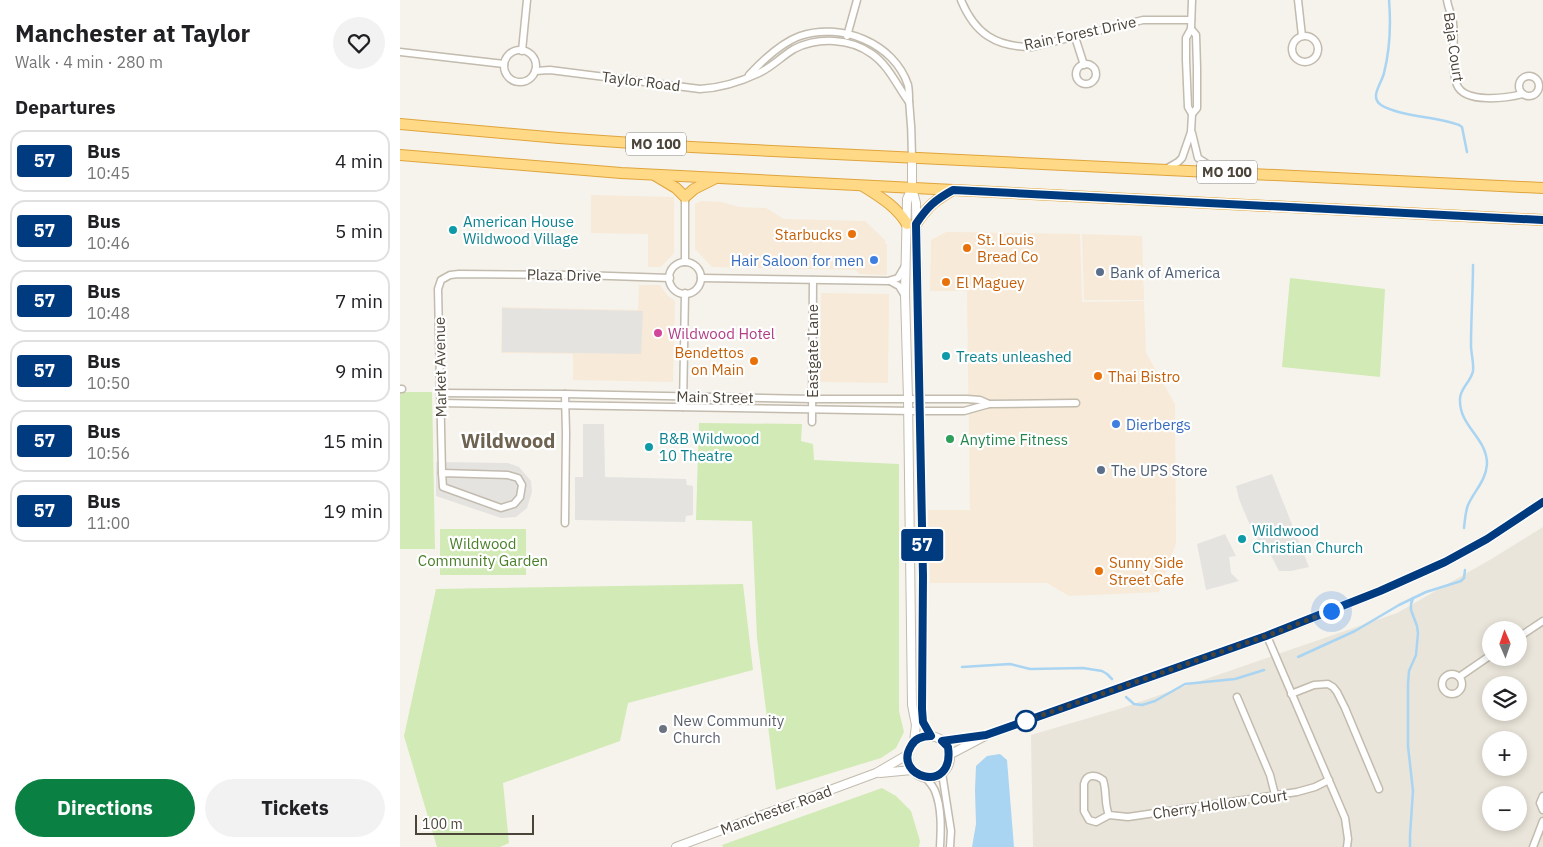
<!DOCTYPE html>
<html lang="en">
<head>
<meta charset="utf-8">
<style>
	body { margin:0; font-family:"IBM Plex Sans",sans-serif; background:#f2f2f2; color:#202124; height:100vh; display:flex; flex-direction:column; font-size:19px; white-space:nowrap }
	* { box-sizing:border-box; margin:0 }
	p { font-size:16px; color:#757577 }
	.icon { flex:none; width:28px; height:28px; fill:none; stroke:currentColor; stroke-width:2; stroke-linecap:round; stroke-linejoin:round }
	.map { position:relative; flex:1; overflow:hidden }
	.details { display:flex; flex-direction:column; background:#fff; width:400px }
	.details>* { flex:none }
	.badge { padding:0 10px; border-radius:4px; font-size:18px; line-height:32px }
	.needle { width:32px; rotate:358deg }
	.tools { position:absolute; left:1082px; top:621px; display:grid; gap:10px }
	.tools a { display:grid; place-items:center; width:45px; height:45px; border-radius:50%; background:#fff; box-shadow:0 2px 8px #0003; font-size:25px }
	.scale { position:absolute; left:15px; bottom:12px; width:119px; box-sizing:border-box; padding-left:5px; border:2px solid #4b4439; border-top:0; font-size:14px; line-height:18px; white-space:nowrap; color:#4b4439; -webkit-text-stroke:4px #fff; paint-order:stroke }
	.you { position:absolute; width:25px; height:25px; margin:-12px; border:4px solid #fff; border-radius:50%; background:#1a73e8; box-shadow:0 0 0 8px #1a73e833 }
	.map>.badge { position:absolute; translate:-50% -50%; box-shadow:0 0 0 2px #fff }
	h2 { padding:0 15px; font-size:19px; line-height:45px }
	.round { display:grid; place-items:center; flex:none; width:52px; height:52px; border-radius:26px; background:#f2f2f2 }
	.head { display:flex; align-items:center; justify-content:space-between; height:85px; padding:0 15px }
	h1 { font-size:24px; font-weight:700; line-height:38px }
	.primary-button { display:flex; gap:10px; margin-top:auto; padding:10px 15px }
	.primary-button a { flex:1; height:58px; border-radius:30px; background:#0b8043; color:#fff; font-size:20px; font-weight:700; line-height:58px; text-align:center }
	.primary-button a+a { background:#f2f2f2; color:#202124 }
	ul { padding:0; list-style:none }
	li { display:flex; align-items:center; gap:15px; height:62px; margin:0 10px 8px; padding:0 5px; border:2px solid #e0e0e0; border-radius:15px }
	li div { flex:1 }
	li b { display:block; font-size:19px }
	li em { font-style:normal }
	li .badge { min-width:55px; font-weight:700; text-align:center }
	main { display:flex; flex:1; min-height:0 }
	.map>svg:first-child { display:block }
</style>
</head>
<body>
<main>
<section class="details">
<div class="head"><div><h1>Manchester at Taylor</h1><p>Walk · 4 min · 280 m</p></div><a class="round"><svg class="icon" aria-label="heart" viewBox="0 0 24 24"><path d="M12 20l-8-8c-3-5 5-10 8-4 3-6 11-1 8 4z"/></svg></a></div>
<h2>Departures</h2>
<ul>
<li><span class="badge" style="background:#003b80;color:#fff">57</span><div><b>Bus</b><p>10:45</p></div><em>4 min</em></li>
<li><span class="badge" style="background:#003b80;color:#fff">57</span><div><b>Bus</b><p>10:46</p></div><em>5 min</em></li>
<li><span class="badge" style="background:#003b80;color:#fff">57</span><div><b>Bus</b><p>10:48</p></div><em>7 min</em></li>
<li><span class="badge" style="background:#003b80;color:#fff">57</span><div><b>Bus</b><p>10:50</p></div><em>9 min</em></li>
<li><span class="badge" style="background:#003b80;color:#fff">57</span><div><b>Bus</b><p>10:56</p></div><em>15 min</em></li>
<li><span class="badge" style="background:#003b80;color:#fff">57</span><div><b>Bus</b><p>11:00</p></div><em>19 min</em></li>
</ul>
<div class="primary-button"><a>Directions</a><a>Tickets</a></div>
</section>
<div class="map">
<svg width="1143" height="847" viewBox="0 0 1143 847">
	<rect width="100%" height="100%" fill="#f6f3ec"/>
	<path fill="#eae5da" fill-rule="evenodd" d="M1143 527V847H633L631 735 719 709 997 613 1093 558ZM1091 630H1119V658H1091ZM1091 685H1119V712H1091ZM1091 740H1119V768H1091ZM1091 795H1119V822H1091Z"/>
	<g fill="#f7ead8">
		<polygon points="191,195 274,197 274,253 261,267 248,267 248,234 191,233"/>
		<polygon points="301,201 322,202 339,207 366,208 384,219 465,221 485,240 485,244 487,244 487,275 459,274 456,270 312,267 295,249 295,204"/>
		<polygon points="546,232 680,234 682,302 744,301 746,353 775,404 776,543 759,592 669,596 647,583 530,583 528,510 570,510 567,291 530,291 531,240"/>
		<polygon points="682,234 742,236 744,300 684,300"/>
		<polygon points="239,285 260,285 267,295 275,301 273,382 173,380 173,354 101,353 102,307 238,310"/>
		<polygon points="421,293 489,294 488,383 420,382"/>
	</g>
	<g fill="#d2eab5">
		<polygon points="890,278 985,289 980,377 882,367"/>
		<polygon points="0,392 32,392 35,549 0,549"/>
		<polygon points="299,423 402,424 401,441 413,444 414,460 499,464 499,711 504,732 496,748 481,758 376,790 357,638 352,521 296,520"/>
		<rect x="40" y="529" width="86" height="46"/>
		<polygon points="343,584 353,670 228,703 220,741 103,783 109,843 100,847 37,847 4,736 36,589"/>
		<polygon points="482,788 496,796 511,811 520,841 519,847 323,847 322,845"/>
	</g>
	<g fill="#e5e3e0">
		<polygon points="102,308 243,311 241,354 102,352"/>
		<polygon points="183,424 204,424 205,477 286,479 287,485 293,486 293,515 286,516 285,522 175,520 175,477 183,477"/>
		<polygon points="36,462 108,463 119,467 131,481 132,492 127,508 116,517 101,518 36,496"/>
		<polygon points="872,474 909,567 891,571 879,571 868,550 864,549 854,535 839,499 836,486"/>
		<polygon points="825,534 836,556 829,557 831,573 839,581 806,590 797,544"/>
	</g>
	<polygon fill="#a9d4f2" points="600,754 607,760 614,847 572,847 576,824 575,790 576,766 587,756"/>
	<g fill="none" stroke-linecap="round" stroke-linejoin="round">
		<g stroke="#a9d4f2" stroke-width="2.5">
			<path d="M989 0C991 24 990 49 984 73 982 83 969 97 981 105 998 116 1038 117 1059 125L1062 127 1067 152"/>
			<path d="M1064 528C1065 520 1065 513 1068 505 1074 491 1086 481 1087 464 1087 437 1059 427 1060 399 1060 388 1071 382 1073 371 1074 362 1071 354 1071 345 1071 318 1073 291 1073 265"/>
			<polyline points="898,657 955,631 999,605 1026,592 1061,581 1064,578 1065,570"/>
			<polyline points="562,667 610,664 630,669 683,668 702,671 707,674 712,679"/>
			<polyline points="726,697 734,704 742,705 755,701 785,684 835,679 864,670"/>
			<polyline points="1010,847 1010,835 1013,791 1008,746 1008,684 1009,671 1016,655 1018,633 1017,626 1011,610 1011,604 1013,598"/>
		</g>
		<g stroke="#c2bbae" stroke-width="9">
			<g id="minor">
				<path d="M561 0C575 34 596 47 632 47L743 20H791"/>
				<polyline points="898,0 902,36"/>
				<path d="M1047 0C1048 8 1052 15 1053 23 1055 40 1051 70 1057 85 1065 104 1107 98 1123 94"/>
				<polyline points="791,29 796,35 797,68 797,108 792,114"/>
				<polyline points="447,36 457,0"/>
				<circle cx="905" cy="49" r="13"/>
				<polyline points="675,37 684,65"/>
				<circle cx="120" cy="66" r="16"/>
				<polyline points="122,51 127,0"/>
				<polyline points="0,52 104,64"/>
				<circle cx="686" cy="74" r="10"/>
				<path d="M135 71 150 70 300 89C321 88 340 82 359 73 372 67 382 56 394 49 418 37 450 38 472 54 489 66 497 86 509 102"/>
				<path d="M349 75C363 60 381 43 400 36 441 22 494 43 508 85 509 90 509 95 509 100 511 119 512 139 512 158"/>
				<circle cx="1129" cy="86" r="10"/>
				<polyline points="792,133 798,158 818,171"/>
				<polyline points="766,169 778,162 782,158 791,132 792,114 788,107 786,60 786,38 791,29 792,0"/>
				<polyline points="285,262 285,197"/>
				<circle cx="285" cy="278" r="16"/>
				<polyline points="301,278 488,281 498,278 505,266"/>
				<polyline points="490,281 499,286 505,296"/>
				<polyline points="0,389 2,389"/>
				<polyline points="41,393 165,394 412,399 567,399 580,400 589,404 564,411 513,411 41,403"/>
				<polyline points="589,404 676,403"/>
				<polyline points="283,407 285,293"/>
				<polyline points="412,422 413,280"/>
				<polyline points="42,473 38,289 41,280 50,275 59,274 180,275 270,278"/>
				<polygon points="42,473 108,475 118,478 122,485 120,497 114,504 101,508 43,487"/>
				<polyline points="165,523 166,433 165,394"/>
				<polyline points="867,636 945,818 948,839 947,847"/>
				<polyline points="1119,637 1143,621"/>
				<circle cx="1052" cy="684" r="10"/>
				<polyline points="1059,677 1091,655"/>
				<polyline points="891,694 914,685 928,684 933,687 937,692 945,708 979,789"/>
				<polyline points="837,697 870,775 875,795"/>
				<polyline points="542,773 551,831 550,847"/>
				<path d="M526 778C529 782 533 786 535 791 542 808 541 829 540 847"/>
				<polyline points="1143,796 1140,803 1143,810"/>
				<path d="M709 815C704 804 707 791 703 780 696 774 686 774 684 784V811L689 820 696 822 709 815 728 817 897 792 915 787 929 780"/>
				<polyline points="1133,847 1143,821"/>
			</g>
		</g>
		<g stroke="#c2bbae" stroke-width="10">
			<g id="tertiary">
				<polyline points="512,158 512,188 516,203 523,576 522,709 523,723 531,736"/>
				<polyline points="512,188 507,199 505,294 508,399 512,705 516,725 514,742"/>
				<circle cx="529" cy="757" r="21"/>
				<polyline points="542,741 582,736"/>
				<polyline points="549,755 587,735 867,636 980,591 1045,562 1087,539 1143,502"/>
				<polyline points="480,773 512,770"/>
				<polyline points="276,847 476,773 507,755"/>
			</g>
		</g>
		<g stroke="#e0a43c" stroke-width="12">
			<g id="trunk">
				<polyline points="0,124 159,138 291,147 1143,188"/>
				<polyline points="0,155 221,173 1143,220"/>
				<polyline points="256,176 276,188 285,197 294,189 314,179"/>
				<path d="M463 186C480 197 496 206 507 224"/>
				<path d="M516 224C527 207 535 200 553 190"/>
			</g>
		</g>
		<use href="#minor" stroke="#fff" stroke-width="6"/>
		<use href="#tertiary" stroke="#fff" stroke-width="8"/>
		<use href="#trunk" stroke="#ffd985" stroke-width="10"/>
	</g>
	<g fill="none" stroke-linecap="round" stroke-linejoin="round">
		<g stroke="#fff" stroke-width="11">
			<path id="line" d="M1143 220 553 190C535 200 527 207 516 224L523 576 522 709 523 722 531 736C522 736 515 738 511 746 492 777 555 796 548 747L542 741 586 735 866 636 980 591 1045 562 1087 539 1143 502"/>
		</g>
		<use href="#line" stroke="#003b80" stroke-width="8"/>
		<polyline stroke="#4b4439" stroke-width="5" stroke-dasharray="0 9" points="626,721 622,722 866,636 931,611"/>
	</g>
	<g fill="#0f9aa8" stroke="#fff" stroke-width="2">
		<circle cx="53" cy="230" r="5"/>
		<circle cx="546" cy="356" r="5"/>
		<circle cx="249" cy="447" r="5"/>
		<circle cx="842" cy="539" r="5"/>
	</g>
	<g fill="#e8710a" stroke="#fff" stroke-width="2">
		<circle cx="452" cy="234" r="5"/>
		<circle cx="567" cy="248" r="5"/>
		<circle cx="546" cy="282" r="5"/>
		<circle cx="354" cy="361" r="5"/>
		<circle cx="698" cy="376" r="5"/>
		<circle cx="699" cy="571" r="5"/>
	</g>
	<g fill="#3f7fe0" stroke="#fff" stroke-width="2">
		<circle cx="474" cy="260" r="5"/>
		<circle cx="716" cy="424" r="5"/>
	</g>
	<g fill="#5c6f8a" stroke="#fff" stroke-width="2">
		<circle cx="700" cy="272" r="5"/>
		<circle cx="701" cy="470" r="5"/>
	</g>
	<circle fill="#d1479c" stroke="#fff" stroke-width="2" cx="258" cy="333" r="5"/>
	<circle fill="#2e9e5b" stroke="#fff" stroke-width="2" cx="550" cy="439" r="5"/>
	<circle fill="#fff" stroke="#003b80" stroke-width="2.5" cx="626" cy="721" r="10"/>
	<circle fill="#6b7280" stroke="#fff" stroke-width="2" cx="263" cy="729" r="5"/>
	<g text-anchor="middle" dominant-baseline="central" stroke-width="4.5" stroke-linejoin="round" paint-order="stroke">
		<g fill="#fff" stroke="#817c74" stroke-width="1">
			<rect x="226" y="132.5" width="60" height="23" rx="4"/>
			<rect x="797" y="160.5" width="60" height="23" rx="4"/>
		</g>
		<g font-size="14" font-weight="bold" fill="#4b4439">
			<text x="256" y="144">MO 100</text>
			<text x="827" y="172">MO 100</text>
		</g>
		<g font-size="15" fill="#4b4439" stroke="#fff">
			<text transform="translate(680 33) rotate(-12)">Rain Forest Drive</text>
			<text transform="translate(1054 47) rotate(82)">Baja Court</text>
			<text transform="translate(241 81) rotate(7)">Taylor Road</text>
			<text transform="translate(164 275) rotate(1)">Plaza Drive</text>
			<text transform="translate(412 351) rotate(-90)">Eastgate Lane</text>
			<text transform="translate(40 367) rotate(-91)">Market Avenue</text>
			<text transform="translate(315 397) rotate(1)">Main Street</text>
			<text transform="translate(820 804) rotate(-8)">Cherry Hollow Court</text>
			<text transform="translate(376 810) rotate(-20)">Manchester Road</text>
		</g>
		<g font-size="15" fill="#0d838f" stroke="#fff" text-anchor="start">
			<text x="63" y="221">American House<tspan x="63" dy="17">Wildwood Village</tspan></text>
			<text x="556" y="356">Treats unleashed</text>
			<text x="259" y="438">B&amp;B Wildwood<tspan x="259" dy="17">10 Theatre</tspan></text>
			<text x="852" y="530">Wildwood<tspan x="852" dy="17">Christian Church</tspan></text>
		</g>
		<g font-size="15" fill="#c56008" stroke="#fff" text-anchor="start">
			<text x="442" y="234" text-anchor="end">Starbucks</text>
			<text x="577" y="239">St. Louis<tspan x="577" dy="17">Bread Co</tspan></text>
			<text x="556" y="282">El Maguey</text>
			<text x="344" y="352" text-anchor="end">Bendettos<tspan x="344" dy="17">on Main</tspan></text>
			<text x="708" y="376">Thai Bistro</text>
			<text x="709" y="562">Sunny Side<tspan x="709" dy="17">Street Cafe</tspan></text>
		</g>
		<g font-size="15" fill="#366cbe" stroke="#fff" text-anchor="end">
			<text x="464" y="260">Hair Saloon for men</text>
			<text x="726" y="424" text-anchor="start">Dierbergs</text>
		</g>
		<g font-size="15" fill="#4e5e75" stroke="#fff" text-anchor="start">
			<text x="710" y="272">Bank of America</text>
			<text x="711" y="470">The UPS Store</text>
		</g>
		<g font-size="15" fill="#b23c85" stroke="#fff" text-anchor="start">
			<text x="268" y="333">Wildwood Hotel</text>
		</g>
		<g font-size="15" fill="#27864d" stroke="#fff" text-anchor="start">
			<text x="560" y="439">Anytime Fitness</text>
		</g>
		<g font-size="15" fill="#4a7f2a" stroke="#fff">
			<text x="83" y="543">Wildwood<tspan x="83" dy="17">Community Garden</tspan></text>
		</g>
		<g font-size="15" fill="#5b616d" stroke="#fff" text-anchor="start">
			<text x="273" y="720">New Community<tspan x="273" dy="17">Church</tspan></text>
		</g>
		<g font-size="20" font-weight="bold" fill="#6e6250" stroke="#fff">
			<text x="108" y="440">Wildwood</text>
		</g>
	</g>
</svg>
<div class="tools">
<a><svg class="needle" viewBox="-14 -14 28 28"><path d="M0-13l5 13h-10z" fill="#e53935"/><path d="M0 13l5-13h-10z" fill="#757577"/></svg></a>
<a><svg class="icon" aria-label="layers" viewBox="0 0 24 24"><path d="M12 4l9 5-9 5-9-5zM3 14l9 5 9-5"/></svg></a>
<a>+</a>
<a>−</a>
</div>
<div class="scale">100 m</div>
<div class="you" style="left:931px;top:611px"></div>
<b class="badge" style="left:522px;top:545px;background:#003b80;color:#fff">57</b>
</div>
</main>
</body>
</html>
